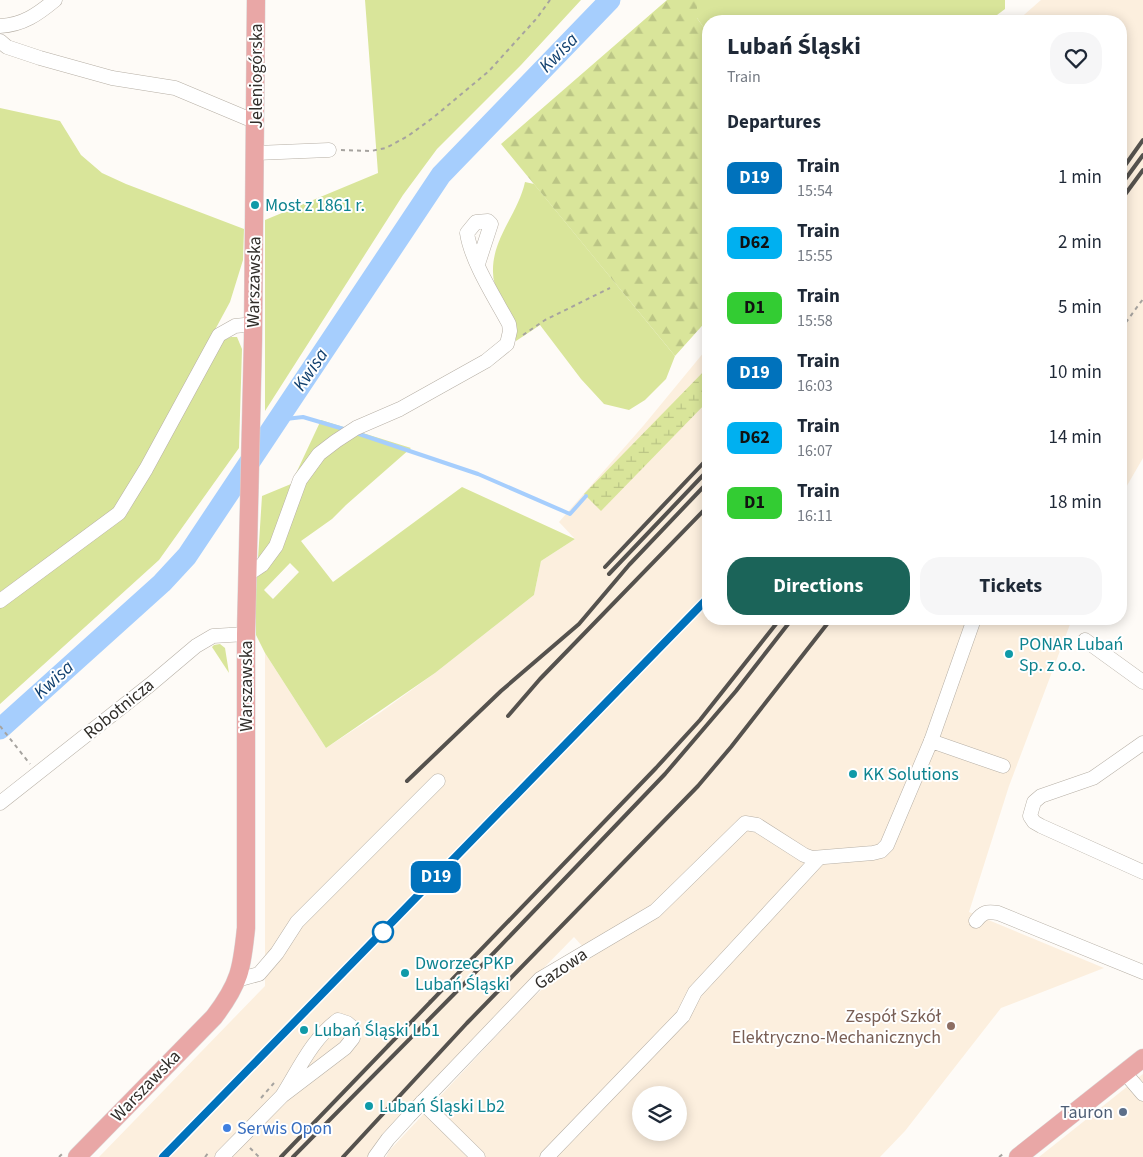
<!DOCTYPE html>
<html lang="en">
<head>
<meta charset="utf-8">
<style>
	body { margin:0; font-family:"Source Sans 3",sans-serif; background:#f6f6f7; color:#1f2937; height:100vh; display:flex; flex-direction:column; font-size:19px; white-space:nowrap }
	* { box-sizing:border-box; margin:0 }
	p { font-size:16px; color:#747a83 }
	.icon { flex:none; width:28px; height:28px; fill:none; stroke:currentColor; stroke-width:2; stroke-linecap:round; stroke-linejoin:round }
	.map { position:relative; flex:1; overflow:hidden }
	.panel { position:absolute; left:702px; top:15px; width:425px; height:610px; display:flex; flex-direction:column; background:#fff; border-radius:20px; box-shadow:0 2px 12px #0003 }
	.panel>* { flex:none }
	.badge { padding:0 10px; border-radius:8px; font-size:18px; line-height:32px }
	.fabs { position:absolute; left:632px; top:1086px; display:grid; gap:10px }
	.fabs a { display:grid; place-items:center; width:55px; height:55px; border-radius:50%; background:#fff; box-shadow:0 2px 12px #0003; font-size:25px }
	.map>.badge { position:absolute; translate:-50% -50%; box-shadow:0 0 0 2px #fff }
	h2 { padding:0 25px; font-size:19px; line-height:45px }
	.round { display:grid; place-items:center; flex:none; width:52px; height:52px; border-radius:20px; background:#f6f6f7 }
	.headline { display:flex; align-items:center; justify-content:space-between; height:85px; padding:0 25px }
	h1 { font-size:24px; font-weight:700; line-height:38px }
	.button { display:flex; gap:10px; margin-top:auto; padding:10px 25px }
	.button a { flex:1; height:58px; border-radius:20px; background:#1b6459; color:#fff; font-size:20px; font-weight:700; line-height:58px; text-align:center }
	.button a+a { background:#f6f6f7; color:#1f2937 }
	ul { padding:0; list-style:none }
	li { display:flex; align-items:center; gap:15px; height:65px; padding:0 25px }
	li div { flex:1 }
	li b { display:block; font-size:19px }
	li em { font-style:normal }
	li .badge { min-width:55px; font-weight:700; text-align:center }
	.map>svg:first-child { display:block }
</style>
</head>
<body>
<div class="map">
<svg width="1143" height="1157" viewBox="0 0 1143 1157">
	<defs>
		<pattern id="forest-firs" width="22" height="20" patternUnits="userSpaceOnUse" patternTransform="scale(1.25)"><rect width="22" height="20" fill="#d9e59a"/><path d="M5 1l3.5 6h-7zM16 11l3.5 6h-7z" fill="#bbc585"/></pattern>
		<pattern id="wetland-marsh" width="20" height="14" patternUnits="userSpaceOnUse" patternTransform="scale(1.25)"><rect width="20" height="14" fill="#d9e59a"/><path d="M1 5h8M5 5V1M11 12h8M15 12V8" fill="none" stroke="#bbc585"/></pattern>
	</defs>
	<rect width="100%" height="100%" fill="#fefbf7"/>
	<g fill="#fcefde" fill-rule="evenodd">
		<polygon points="1041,0 1143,0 1143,458 1121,496 1121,21 1017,21"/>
		<path d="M709 346V619H1072L1009 786 969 912 1104 968 1001 1008 905 1131 880 1157H386L389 1151 527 1003 549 983 592 957 574 937 396 1120 369 1157H99L265 986V653L326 748 381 712 435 673 534 595 541 561 575 539 559 522 644 425ZM641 1095H679V1132H641Z"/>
		<polygon points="1143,1074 1143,1157 1039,1157 1088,1118"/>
	</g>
	<g fill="#d9e59a" fill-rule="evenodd">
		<polygon points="365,0 581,0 521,65 437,149 403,195 265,411 265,220 378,173"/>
		<polygon points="697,0 1005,0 1005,9 989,21 709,21 709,35 697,18"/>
		<polygon points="0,108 60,121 81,155 102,173 126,184 244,229 243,260 230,302 137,474 116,507 100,521 0,592"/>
		<path d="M525 182 534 184 675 356 666 379 645 400 629 410 604 404 581 379 540 325 516 341C515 335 516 327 513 322 506 305 493 291 493 272 492 238 518 214 525 182Z"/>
		<polygon points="231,337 237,337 242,349 239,448 159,560 0,704 0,608 120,521 129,511 163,447 224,340"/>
		<path d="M321 420 411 448 346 505 332 519 301 541 333 582 462 487 575 539 541 561 534 595 435 673 326 748 265 653 256 635V590L262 496 291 484ZM290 563 299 572 273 599 264 590Z"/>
		<polygon points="220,644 225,648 229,673 212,647 214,645"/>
	</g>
	<polygon fill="url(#forest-firs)" points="667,0 697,0 697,18 709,35 709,318 675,356 501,144"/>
	<polygon fill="url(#wetland-marsh)" points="709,366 709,400 601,511 584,494"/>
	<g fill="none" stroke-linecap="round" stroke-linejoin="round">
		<g stroke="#a6cefd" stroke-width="4">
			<polyline points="277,420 303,417 347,430"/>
			<polyline points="356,433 478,474 570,514 586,496"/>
		</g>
		<polyline stroke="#a6cefd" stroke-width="21" points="0,729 162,583 187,556 441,175 610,0"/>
		<g stroke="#b6afa5" stroke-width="15">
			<g id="minor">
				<path d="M0 26C23 25 38 14 55 0"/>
				<polyline points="0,41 7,47 40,58 112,78 175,88 249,119 256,119"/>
				<polyline points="256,153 329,150"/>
				<path d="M247 575 262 565 276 546 300 480 319 454 336 441 356 428 400 409 486 361 507 344 510 331 509 324C495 298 471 261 467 233L476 222 488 221 491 224 478 264"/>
				<polyline points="0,601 119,513 146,469 219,335 235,326 254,324"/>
				<polyline points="1085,640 1143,682"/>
				<polyline points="931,741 974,619"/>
				<polyline points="1143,743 1093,778 1041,796 1034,802 1030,816 1034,822 1041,826 1143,872"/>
				<polyline points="0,803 151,684 196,646 213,636 246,634"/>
				<path d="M976 921C983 912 987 911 998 913L1143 972"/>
				<polyline points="237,980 259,974 277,953 297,922 438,781"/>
				<polyline points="1125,1073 1143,1094"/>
				<polyline points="422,1102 478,1157"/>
				<path d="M222 1157 282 1096 345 1048 353 1038V1028L347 1023 338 1020C312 1039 299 1069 282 1096"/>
				<polyline points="375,1157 388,1139 409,1116 540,979 655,911 745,823 757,825 804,855 812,858 873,853 881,851 887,845 931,741 1003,766"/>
				<polyline points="547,1157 683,1016 695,992 819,858"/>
			</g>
		</g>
		<g stroke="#dad9d9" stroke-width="19">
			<g id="major">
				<path d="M77 1157 214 1017C240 983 242 968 246 928V634L253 339 256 0"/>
				<polyline points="1018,1157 1143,1058"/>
			</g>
		</g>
		<g stroke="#a6a39f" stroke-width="2" stroke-dasharray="4 4" stroke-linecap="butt">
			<polyline points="341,150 371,151 386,148 408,136 434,117 489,71 537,18 550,0"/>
			<polyline points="1121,329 1143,299"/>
			<polyline points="523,335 545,320 610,288"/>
			<polyline points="0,726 30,764"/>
			<polyline points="404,906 408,909"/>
			<polyline points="369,942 372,946"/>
			<polyline points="341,971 345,974"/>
			<polyline points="429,1000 433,1005"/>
			<polyline points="387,1044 391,1047"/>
			<polyline points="261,1098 274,1083"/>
			<polyline points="250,1148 259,1157"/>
			<polyline points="59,1157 63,1153"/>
			<polyline points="205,1157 209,1152"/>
			<polyline points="999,1157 1003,1154"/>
		</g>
		<use href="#minor" stroke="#fff" stroke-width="14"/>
		<use href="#major" stroke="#e9a7a6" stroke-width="18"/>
		<g stroke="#55524e" stroke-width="4">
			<polyline points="1121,171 1143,140"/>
			<polyline points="1121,185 1143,155"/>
			<polyline points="1121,200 1143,170"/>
			<polyline points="605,567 709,457"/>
			<polyline points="609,574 709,469"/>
			<polyline points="508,716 540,679 709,505"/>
			<polyline points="407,781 501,691 579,624 629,565 709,481"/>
			<polyline points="163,1157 709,597"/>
			<polyline points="281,1157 656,768 700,720 780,619"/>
			<polyline points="293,1157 463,985 665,774 736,691 792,619"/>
			<polyline points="343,1157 467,1023 698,786 731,747 831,619"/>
		</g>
	</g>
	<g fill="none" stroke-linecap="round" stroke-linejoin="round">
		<g stroke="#fff" stroke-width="11">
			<polyline id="line" points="163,1157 709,597"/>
		</g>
		<use href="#line" stroke="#0072bc" stroke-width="8"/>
	</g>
	<g fill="#0f9aa8" stroke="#fff" stroke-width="2">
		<circle cx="255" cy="205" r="5"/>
		<circle cx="1009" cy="654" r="5"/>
		<circle cx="853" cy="774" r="5"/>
		<circle cx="405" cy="973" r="5"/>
		<circle cx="304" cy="1030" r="5"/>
		<circle cx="369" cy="1106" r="5"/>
	</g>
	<circle fill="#fff" stroke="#0072bc" stroke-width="2.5" cx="383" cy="932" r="10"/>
	<circle fill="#8d6e63" stroke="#fff" stroke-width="2" cx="951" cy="1026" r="5"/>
	<circle fill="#5c6f8a" stroke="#fff" stroke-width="2" cx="1123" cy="1112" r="5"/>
	<circle fill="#3f7fe0" stroke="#fff" stroke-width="2" cx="227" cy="1128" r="5"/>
	<g text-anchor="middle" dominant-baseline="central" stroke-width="4" stroke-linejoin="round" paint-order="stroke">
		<g font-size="18" fill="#312e2a" stroke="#fff">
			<text transform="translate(256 76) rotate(-90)">Jeleniogórska</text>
			<text transform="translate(254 282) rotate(-89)">Warszawska</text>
			<text transform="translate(246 686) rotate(-90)">Warszawska</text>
			<text transform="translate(119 709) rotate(-39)">Robotnicza</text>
			<text transform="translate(561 969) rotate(-34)">Gazowa</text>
			<text transform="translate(146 1086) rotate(-46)">Warszawska</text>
		</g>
		<g font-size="18" fill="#0d838f" stroke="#fff" text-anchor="start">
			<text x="265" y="205">Most z 1861 r.</text>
			<text x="1019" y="644">PONAR Lubań<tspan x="1019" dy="21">Sp. z o.o.</tspan></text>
			<text x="863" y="774">KK Solutions</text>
			<text x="415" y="963">Dworzec PKP<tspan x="415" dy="21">Lubań Śląski</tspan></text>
			<text x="314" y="1030">Lubań Śląski Lb1</text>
			<text x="379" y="1106">Lubań Śląski Lb2</text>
		</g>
		<g font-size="18" fill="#785e54" stroke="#fff" text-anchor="end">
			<text x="941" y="1016">Zespół Szkół<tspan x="941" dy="21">Elektryczno-Mechanicznych</tspan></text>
		</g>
		<g font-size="18" fill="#4e5e75" stroke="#fff" text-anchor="end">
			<text x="1113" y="1112">Tauron</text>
		</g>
		<g font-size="18" fill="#366cbe" stroke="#fff" text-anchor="start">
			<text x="237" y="1128">Serwis Opon</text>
		</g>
		<g font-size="19" font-style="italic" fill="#11406f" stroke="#fff">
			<text transform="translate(559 53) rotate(-46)">Kwisa</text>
			<text transform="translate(311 370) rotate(-56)">Kwisa</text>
			<text transform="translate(54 680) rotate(-43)">Kwisa</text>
		</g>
	</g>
</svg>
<div class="fabs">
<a><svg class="icon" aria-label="layers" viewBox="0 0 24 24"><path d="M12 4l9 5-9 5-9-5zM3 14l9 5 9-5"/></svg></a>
</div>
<b class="badge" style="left:436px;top:877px;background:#0072bc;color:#fff">D19</b>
<section class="panel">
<div class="headline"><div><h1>Lubań Śląski</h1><p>Train</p></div><a class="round"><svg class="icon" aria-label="heart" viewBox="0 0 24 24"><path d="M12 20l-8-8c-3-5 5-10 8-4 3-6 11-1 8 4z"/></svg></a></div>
<h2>Departures</h2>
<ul>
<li><span class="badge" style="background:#0072bc;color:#fff">D19</span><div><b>Train</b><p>15:54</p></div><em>1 min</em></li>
<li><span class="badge" style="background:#00b0f0;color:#111">D62</span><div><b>Train</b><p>15:55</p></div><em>2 min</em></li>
<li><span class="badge" style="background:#3c3;color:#111">D1</span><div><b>Train</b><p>15:58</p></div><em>5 min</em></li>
<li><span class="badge" style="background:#0072bc;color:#fff">D19</span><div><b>Train</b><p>16:03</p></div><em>10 min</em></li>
<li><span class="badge" style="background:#00b0f0;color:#111">D62</span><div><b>Train</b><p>16:07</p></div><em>14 min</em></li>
<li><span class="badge" style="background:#3c3;color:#111">D1</span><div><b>Train</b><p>16:11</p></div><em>18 min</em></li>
</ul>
<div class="button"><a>Directions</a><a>Tickets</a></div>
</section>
</div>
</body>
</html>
